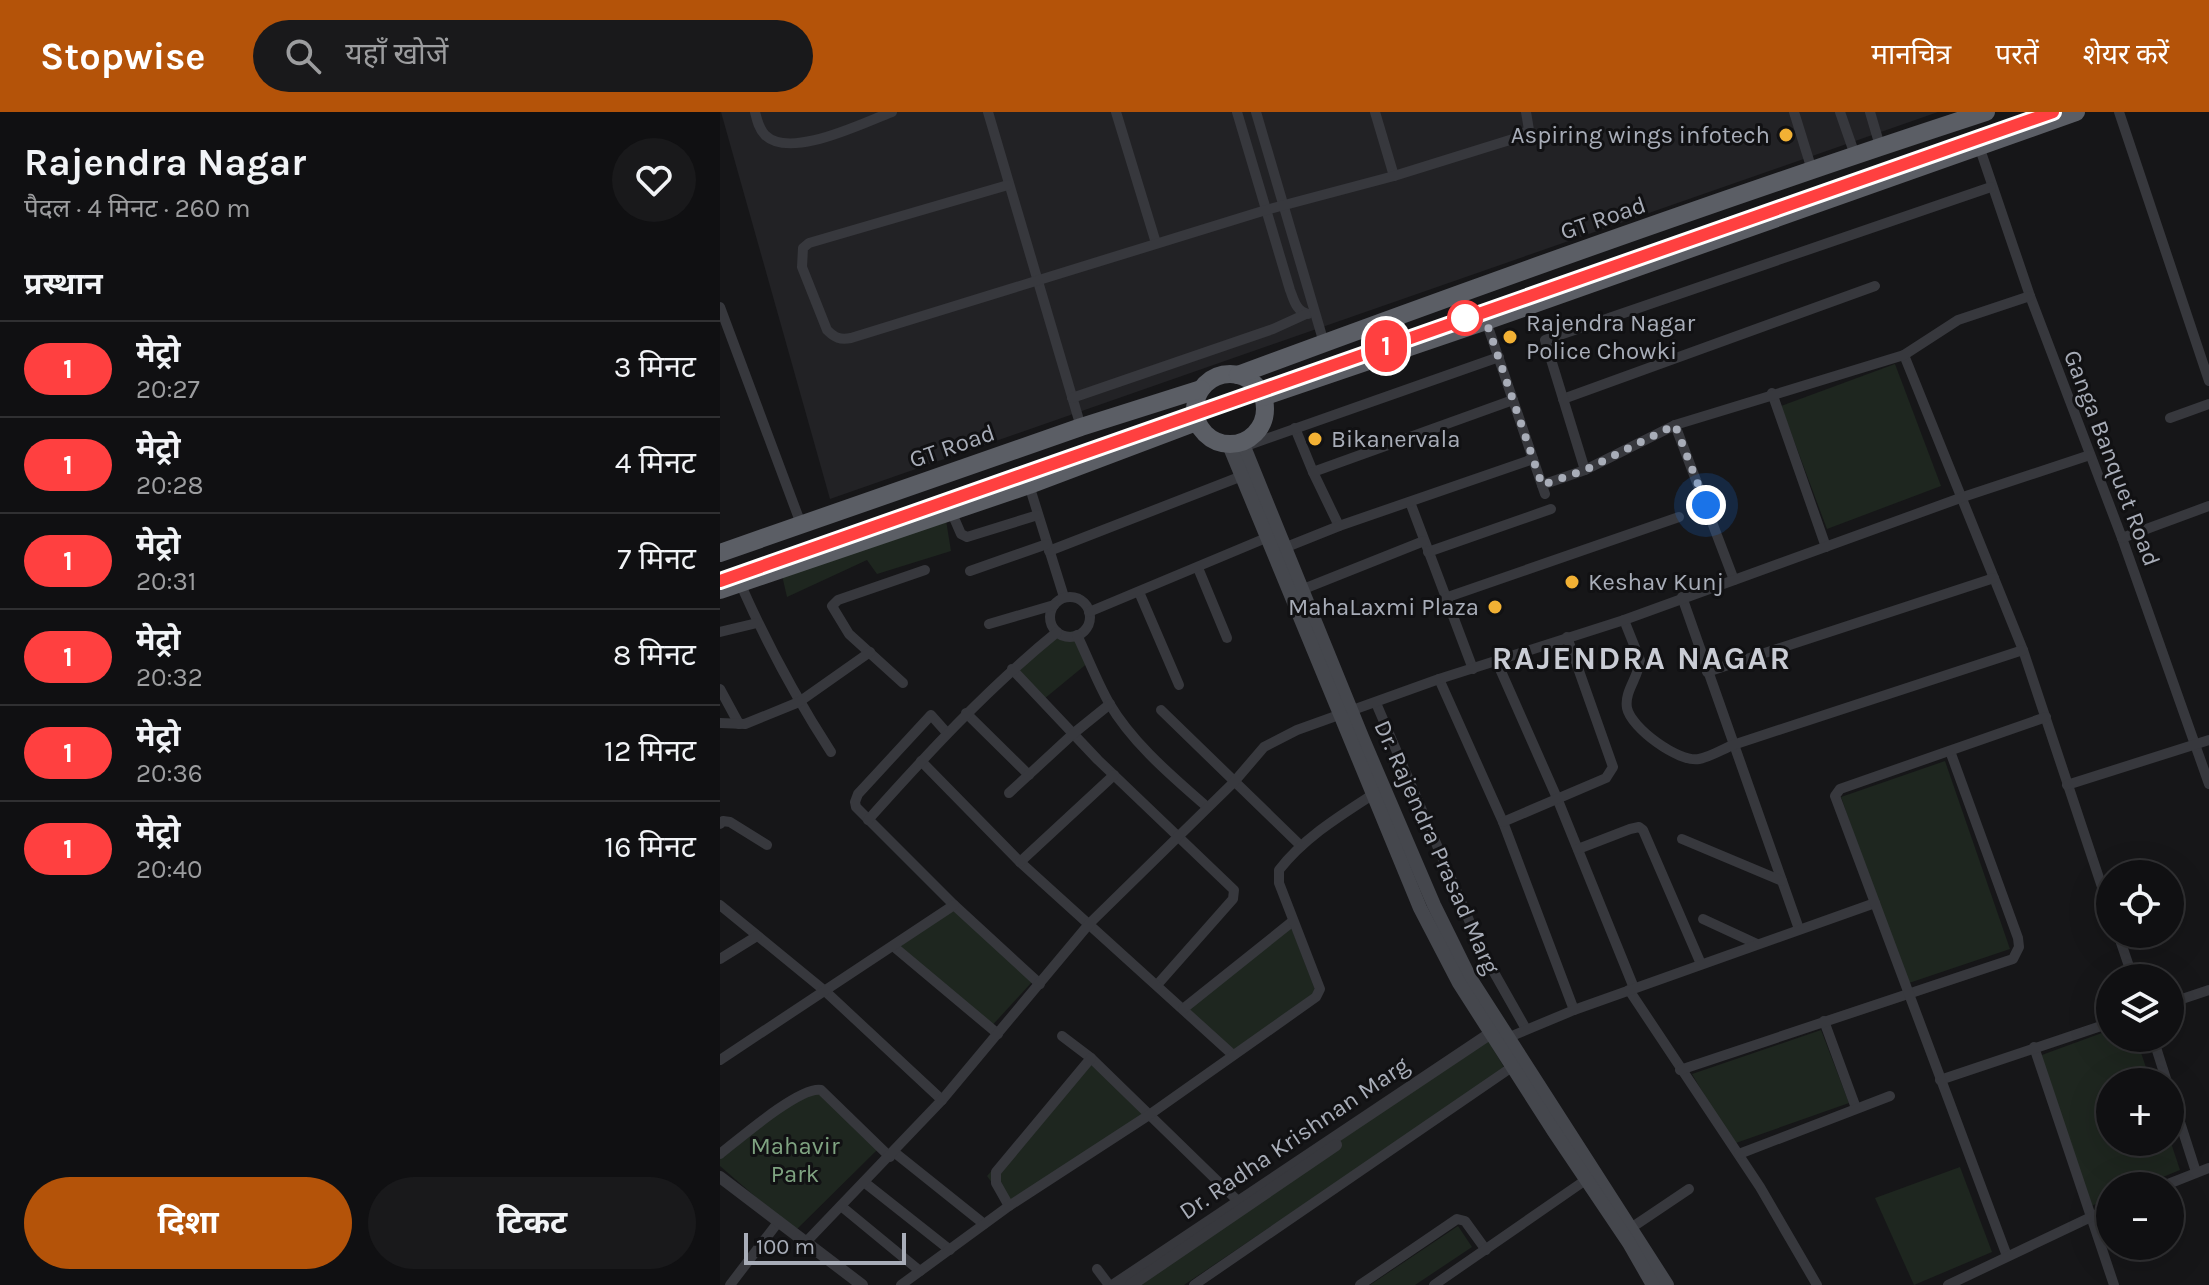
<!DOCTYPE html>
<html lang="hi">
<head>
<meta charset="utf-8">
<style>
	body { margin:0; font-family:Karla,"Noto Sans Devanagari",sans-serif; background:#19191b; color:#f1f3f6; height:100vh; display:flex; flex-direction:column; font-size:30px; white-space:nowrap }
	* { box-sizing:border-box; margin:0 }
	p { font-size:26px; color:#9c9d9f }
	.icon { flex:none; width:44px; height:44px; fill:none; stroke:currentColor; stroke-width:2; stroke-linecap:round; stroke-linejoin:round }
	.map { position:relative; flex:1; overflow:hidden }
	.sheet { display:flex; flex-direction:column; background:#101012; width:720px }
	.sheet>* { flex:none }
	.badge { padding:0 16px; border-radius:26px; font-size:28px; line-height:52px }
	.buttons { position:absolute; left:1376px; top:748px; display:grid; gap:16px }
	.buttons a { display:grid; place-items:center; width:88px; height:88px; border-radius:50%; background:#101012; box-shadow:0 8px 32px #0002,0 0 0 2px #303032; font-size:40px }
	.scale { position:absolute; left:24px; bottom:20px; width:162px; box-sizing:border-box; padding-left:8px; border:4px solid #a8adb8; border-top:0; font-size:22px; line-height:28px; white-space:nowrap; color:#a8adb8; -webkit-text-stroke:6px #111113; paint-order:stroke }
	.you { position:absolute; width:40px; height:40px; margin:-20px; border:6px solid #fff; border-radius:50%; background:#1a73e8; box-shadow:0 0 0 12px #1a73e833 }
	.map>.badge { position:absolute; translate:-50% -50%; box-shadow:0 0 0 4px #fff }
	h2 { padding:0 24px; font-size:30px; line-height:72px }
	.round { display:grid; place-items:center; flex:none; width:84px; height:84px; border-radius:42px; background:#19191b }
	.summary { display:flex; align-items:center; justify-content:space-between; height:136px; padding:0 24px }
	h1 { font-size:38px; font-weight:700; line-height:60px }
	.button { display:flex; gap:16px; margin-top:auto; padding:16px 24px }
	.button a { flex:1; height:92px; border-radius:48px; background:#b45309; color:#fff; font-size:32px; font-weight:700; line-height:92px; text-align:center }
	.button a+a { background:#19191b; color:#f1f3f6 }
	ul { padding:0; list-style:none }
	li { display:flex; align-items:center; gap:24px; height:96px; padding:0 24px; border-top:2px solid #303032 }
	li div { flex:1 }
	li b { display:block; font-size:30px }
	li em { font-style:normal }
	li .badge { min-width:88px; font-weight:700; text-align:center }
	header { display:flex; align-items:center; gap:48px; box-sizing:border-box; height:112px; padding:0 40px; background:#b45309; color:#fff }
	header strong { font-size:38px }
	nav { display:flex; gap:44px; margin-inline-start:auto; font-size:28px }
	.search { width:560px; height:72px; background:#19191b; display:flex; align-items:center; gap:20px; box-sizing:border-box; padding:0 28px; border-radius:44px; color:#9c9d9f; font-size:30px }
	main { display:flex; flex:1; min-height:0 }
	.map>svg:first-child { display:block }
</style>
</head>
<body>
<header>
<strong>Stopwise</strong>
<div class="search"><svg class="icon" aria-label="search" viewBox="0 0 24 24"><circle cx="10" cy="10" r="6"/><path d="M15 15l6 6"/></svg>यहाँ खोजें</div>
<nav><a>मानचित्र</a><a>परतें</a><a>शेयर करें</a></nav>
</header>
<main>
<section class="sheet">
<div class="summary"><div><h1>Rajendra Nagar</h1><p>पैदल · 4 मिनट · 260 m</p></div><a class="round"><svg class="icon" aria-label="heart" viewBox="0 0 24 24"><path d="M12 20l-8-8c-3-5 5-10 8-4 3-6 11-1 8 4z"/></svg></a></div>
<h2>प्रस्थान</h2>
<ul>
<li><span class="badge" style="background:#ff4040;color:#fff">1</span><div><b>मेट्रो</b><p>20:27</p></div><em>3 मिनट</em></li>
<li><span class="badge" style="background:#ff4040;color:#fff">1</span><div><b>मेट्रो</b><p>20:28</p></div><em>4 मिनट</em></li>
<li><span class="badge" style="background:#ff4040;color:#fff">1</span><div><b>मेट्रो</b><p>20:31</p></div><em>7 मिनट</em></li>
<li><span class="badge" style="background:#ff4040;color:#fff">1</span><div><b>मेट्रो</b><p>20:32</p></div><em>8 मिनट</em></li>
<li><span class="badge" style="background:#ff4040;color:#fff">1</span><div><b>मेट्रो</b><p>20:36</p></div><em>12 मिनट</em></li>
<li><span class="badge" style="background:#ff4040;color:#fff">1</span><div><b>मेट्रो</b><p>20:40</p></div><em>16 मिनट</em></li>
</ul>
<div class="button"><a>दिशा</a><a>टिकट</a></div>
</section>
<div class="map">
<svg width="1489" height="1173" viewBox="0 0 1489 1173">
	<rect width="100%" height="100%" fill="#161618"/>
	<polygon fill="#222225" points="1,0 1218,0 110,387"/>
	<g fill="#1e261f">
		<polygon points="1175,252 1221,374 1107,417 1061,294"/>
		<polygon points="225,402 231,439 157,462 147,448 67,485 61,459"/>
		<polygon points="357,519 369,550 324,587 293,557 332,521"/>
		<polygon points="1225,649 1290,837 1186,872 1121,685"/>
		<polygon points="234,798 312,870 268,918 175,837"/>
		<polygon points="570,812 596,880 511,940 466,900"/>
		<polygon points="1101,918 1129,991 1013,1032 972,962"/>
		<polygon points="1390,918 1390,926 1416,926 1431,970 1390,970 1390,1030 1450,1030 1450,1028 1460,1058 1421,1074 1390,1074 1390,1086 1369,1095 1319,944"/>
		<polygon points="765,923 785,957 464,1173 402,1173"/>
		<polygon points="371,946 429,1003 289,1094 267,1064"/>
		<polygon points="93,974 157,1038 75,1119 0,1054 0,1038"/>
		<polygon points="1240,1055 1272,1140 1194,1173 1155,1086"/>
		<polygon points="738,1114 752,1135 695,1173 650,1173"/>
	</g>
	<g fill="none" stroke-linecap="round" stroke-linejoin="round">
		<g stroke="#37383d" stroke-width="10">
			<path d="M35 0C37 8 39 17 45 23 70 48 144 10 172 0"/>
			<polyline points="268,0 361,315"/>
			<polyline points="396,0 436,131"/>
			<path d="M517 0 570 178C574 188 576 199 588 202"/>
			<polyline points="536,0 604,231"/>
			<polyline points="655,0 674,64"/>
			<polyline points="1074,0 1092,58"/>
			<polyline points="1120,0 1135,43"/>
			<polyline points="1150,0 1160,34"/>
			<polyline points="1399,0 1489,269"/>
			<polyline points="1259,34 1310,184 1402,426 1489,672"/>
			<path d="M288 73 89 131 83 136 82 155 107 218C115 226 120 228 131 226L546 98 674 64 793 27 809 18 806 0"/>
			<polyline points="0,195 81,412"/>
			<polyline points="766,209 825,382"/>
			<polyline points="1184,243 1303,538 1390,799"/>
			<polyline points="1052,281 1106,435"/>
			<polyline points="352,286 553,217 586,202"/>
			<polyline points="843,287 1155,174"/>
			<polyline points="1450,306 1489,292"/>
			<polyline points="955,313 1014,468"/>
			<polyline points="575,316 593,360 793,288"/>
			<polyline points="523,335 779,245"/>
			<polyline points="865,358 825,228 1271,75"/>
			<polyline points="593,360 619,414"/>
			<polyline points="309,373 344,485"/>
			<polyline points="822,373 865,358 955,313 1184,243 1238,208 1310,184"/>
			<polyline points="690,390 753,557"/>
			<polyline points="231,399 241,422 247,425 318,403"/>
			<polyline points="1402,426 1489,394"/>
			<polyline points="564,436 619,414 813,347"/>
			<polyline points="329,439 522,364"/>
			<polyline points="708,440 831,397"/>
			<polyline points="478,456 507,526"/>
			<polyline points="250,459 327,432"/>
			<path d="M20 471C46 530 76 586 111 640"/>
			<polyline points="581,478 704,429"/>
			<polyline points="419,480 459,573"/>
			<polyline points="962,485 1079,817"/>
			<circle cx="350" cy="505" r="20"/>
			<polyline points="725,486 959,405"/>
			<polyline points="369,500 546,426"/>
			<path d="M904 508 920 548C919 565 904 579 907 596 911 616 959 651 979 647 990 645 1003 637 1013 633L1303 538"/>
			<polyline points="269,512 334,493"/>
			<polyline points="0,520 37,511"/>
			<path d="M357 523C368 546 377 570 389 591 413 632 453 665 487 695"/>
			<polyline points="776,548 837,686 914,876"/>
			<polyline points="292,557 378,648 514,778 513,787 437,873"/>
			<polyline points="987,560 1274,466"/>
			<polyline points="719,567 783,710 854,898"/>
			<polyline points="183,571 129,522 112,494 118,488 205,458"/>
			<polyline points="0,577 19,612"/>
			<polyline points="656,591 763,841 806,917"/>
			<polyline points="441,598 581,734"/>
			<polyline points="246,601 309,663"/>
			<polyline points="0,611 25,612 79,590 150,540"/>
			<polyline points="227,621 211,603 138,682 135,690 136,695 234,793 320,872"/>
			<polyline points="201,649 300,750 513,943"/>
			<polyline points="1347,673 1489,628"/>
			<polyline points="289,681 354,621 390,592"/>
			<path d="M148 708C208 641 267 577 337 520"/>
			<polyline points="783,710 886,666 893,655 847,525"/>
			<polyline points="0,712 3,709 10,710 47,733"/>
			<polyline points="962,727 1062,769"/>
			<polyline points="858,737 910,717 919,715 923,718 981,852"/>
			<polyline points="300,750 394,663"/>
			<polyline points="0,793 105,879 222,988"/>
			<polyline points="983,807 1037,832"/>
			<polyline points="1398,822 1413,866"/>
			<polyline points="173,834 278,922"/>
			<polyline points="0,847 37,824"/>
			<polyline points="909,878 1040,1075 1097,1173"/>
			<polyline points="1450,891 1489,878"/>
			<polyline points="463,897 573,809"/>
			<polyline points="1104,909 1136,996"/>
			<polyline points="342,924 371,946 519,1090"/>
			<polyline points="787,926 854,898 1155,791"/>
			<polyline points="1433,926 1447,970"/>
			<polyline points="1314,935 1394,1173"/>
			<polyline points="0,948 234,793"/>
			<polyline points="960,958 1293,847 1299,835 1298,826 1230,639"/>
			<polyline points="1220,968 1390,911"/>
			<polyline points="1450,979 1476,1060"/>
			<polyline points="174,1040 264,1112"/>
			<path d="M0 1042C19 1027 80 974 101 978L170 1045"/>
			<polyline points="1019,1042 1170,984"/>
			<polyline points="144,1070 230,1138"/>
			<polyline points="1443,1074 1489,1056"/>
			<polyline points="121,1094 200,1159"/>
			<polyline points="289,1094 276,1071 276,1060 371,946"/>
			<polyline points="911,1116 969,1077"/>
			<polyline points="87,1129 222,988 369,812 514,670 544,635 577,618 719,567 904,508 1243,385 1370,343"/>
			<polyline points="1287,1144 1115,684 1120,677 1326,605"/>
			<polyline points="377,1157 389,1173"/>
			<polyline points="10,1173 59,1109"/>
			<path d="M181 1173 289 1094 429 1003 596 885 600 877 559 771V758C584 726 618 705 652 683"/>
			<polyline points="474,1173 792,955"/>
			<polyline points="640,1173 737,1107 745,1109 766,1138"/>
			<polyline points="714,1173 870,1065"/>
			<polyline points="1228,1173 1390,1096"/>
		</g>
		<g stroke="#37383d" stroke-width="12">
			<polyline points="0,1065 142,1173"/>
			<polyline points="394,1173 777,917"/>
			<polyline points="411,1173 616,1033"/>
		</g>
		<g stroke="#45474d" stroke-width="14">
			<polyline points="522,330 642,625 714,793 750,866 947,1173"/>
			<polyline points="509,333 700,796 739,871 833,1018 909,1131 933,1173"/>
		</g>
		<g stroke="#5b5e65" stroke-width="18">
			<circle cx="510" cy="297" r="35"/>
			<path d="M518 263C766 171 1015 82 1266 0"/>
			<polyline points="543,285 766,209 1356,0"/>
			<polyline points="0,441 361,315 481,277"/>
			<polyline points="0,478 309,373 476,310"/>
		</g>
		<polyline stroke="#4a4c52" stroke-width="3" stroke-dasharray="10 8" stroke-linecap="butt" points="0,469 1333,0"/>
	</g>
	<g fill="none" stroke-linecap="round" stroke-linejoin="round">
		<g stroke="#fff" stroke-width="18">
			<polyline id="line" points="0,469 1333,0"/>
		</g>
		<use href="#line" stroke="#ff4040" stroke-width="12"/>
		<polyline stroke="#a8adb8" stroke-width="8" stroke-dasharray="0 14.4" points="745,206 766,209 822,373 865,358 955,313 986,393"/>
	</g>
	<g fill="#f2b134" stroke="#111113" stroke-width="3">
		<circle cx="1066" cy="23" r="8"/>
		<circle cx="790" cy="225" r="8"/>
		<circle cx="595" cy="327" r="8"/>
		<circle cx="852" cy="470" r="8"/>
		<circle cx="775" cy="495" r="8"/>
	</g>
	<circle fill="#fff" stroke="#ff4040" stroke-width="4" cx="745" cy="206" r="16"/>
	<g text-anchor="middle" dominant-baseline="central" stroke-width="6" stroke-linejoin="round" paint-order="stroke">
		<g font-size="24" fill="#a8adb8" stroke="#111113" text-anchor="start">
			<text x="1050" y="23" text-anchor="end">Aspiring wings infotech</text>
			<text x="806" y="211">Rajendra Nagar<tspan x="806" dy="28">Police Chowki</tspan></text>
			<text x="611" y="327">Bikanervala</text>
			<text x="868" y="470">Keshav Kunj</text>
			<text x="759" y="495" text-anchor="end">MahaLaxmi Plaza</text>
		</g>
		<g font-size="24" fill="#a8adb8" stroke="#111113">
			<text transform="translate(883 106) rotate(-19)">GT Road</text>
			<text transform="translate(232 334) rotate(-19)">GT Road</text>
			<text transform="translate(1392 346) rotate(69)">Ganga Banquet Road</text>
			<text transform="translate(717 735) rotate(66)">Dr. Rajendra Prasad Marg</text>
			<text transform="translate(574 1026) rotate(-34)">Dr. Radha Krishnan Marg</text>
		</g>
		<g font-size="24" fill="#7fa381" stroke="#111113">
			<text x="75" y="1034">Mahavir<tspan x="75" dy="28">Park</tspan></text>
		</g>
		<g font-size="32" font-weight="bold" letter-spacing="2" fill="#c9ccd4" stroke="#111113">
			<text x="922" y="546">RAJENDRA NAGAR</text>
		</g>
	</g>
</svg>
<div class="buttons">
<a><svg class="icon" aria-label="locate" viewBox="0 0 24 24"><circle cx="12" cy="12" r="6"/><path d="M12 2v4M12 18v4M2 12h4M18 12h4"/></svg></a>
<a><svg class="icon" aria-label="layers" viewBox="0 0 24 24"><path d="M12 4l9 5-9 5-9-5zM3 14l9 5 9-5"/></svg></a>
<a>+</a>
<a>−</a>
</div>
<div class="scale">100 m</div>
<div class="you" style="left:986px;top:393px"></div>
<b class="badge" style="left:666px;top:234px;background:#ff4040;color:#fff">1</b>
</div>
</main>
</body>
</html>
